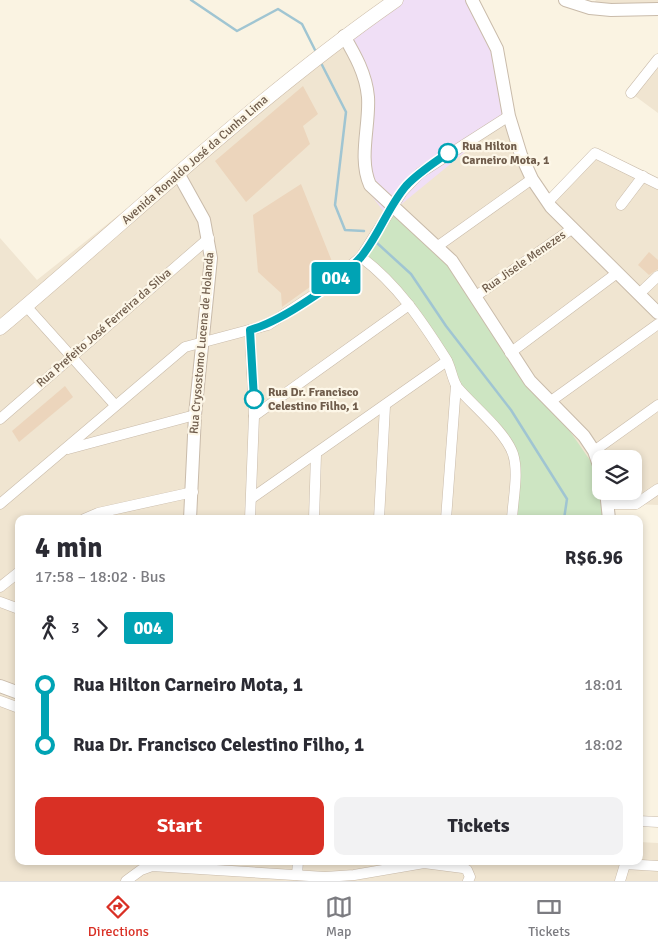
<!DOCTYPE html>
<html lang="en">
<head>
<meta charset="utf-8">
<style>
	body { margin:0; font-family:Signika,sans-serif; background:#f2f2f3; color:#2b2b33; height:100vh; display:flex; flex-direction:column; font-size:19px; white-space:nowrap }
	* { box-sizing:border-box; margin:0 }
	p { font-size:16px; color:#7c7c81 }
	.icon { flex:none; width:28px; height:28px; fill:none; stroke:currentColor; stroke-width:2; stroke-linecap:round; stroke-linejoin:round }
	.map { position:relative; flex:1; overflow:hidden }
	.sheet { position:absolute; left:15px; top:515px; width:628px; height:350px; display:flex; flex-direction:column; background:#fff; border-radius:10px; box-shadow:0 2px 8px #0003 }
	.sheet>* { flex:none }
	.badge { padding:0 10px; border-radius:4px; font-size:18px; line-height:32px }
	.fabs { position:absolute; left:592px; top:450px; display:grid; gap:10px }
	.fabs a { display:grid; place-items:center; width:50px; height:50px; border-radius:10px; background:#fff; box-shadow:0 2px 8px #0003; font-size:25px }
	.map>.badge { position:absolute; translate:-50% -50%; box-shadow:0 0 0 2px #fff }
	.legs { display:flex; align-items:center; gap:8px; height:55px; padding:0 20px; font-size:16px }
	.legs p { margin-inline-start:auto }
	.head { display:flex; align-items:center; justify-content:space-between; height:85px; padding:0 20px }
	h1 { font-size:28px; font-weight:800; line-height:38px }
	.button { display:flex; gap:10px; margin-top:auto; padding:10px 20px }
	.button a { flex:1; height:58px; border-radius:10px; background:#d93025; color:#fff; font-size:20px; font-weight:800; line-height:58px; text-align:center }
	.button a+a { background:#f2f2f3; color:#2b2b33 }
	ul { padding:0 20px; list-style:none }
	li { display:flex; align-items:center; gap:18px; height:60px; font-size:19px }
	li i { display:grid; place-items:center; width:8px; height:100%; margin:0 6px; background:currentColor }
	li i::after { content:''; width:12px; height:12px; margin:-6px; border:4px solid; border-radius:50%; background:#fff }
	li p { margin-inline-start:auto }
	li:first-child i { background:linear-gradient(#0000 50%,currentColor 0) }
	li:last-child i { background:linear-gradient(currentColor 50%,#0000 0) }
	.menu { display:flex; justify-content:space-around; align-items:center; height:70px; border-top:1px solid #e1e1e2; background:#fff; font-size:14px; color:#7c7c81 }
	.menu a { display:grid; justify-items:center; gap:2px }
	.menu .on { color:#d93025 }
	.map>svg:first-child { display:block }
</style>
</head>
<body>
<div class="map">
<svg width="658" height="881" viewBox="0 0 658 881">
	<rect width="100%" height="100%" fill="#faf3e2"/>
	<g fill="#f0e5d1" fill-rule="evenodd">
		<polygon points="596,0 658,0 658,9 590,8"/>
		<path d="M344 36 509 116 548 202 599 154 658 184V505L634 504 608 499 607 519H19V861H639V842L658 843V881H0V238L37 280ZM601 459H634V491H601Z"/>
		<polygon points="658,59 658,113 631,93"/>
	</g>
	<polygon fill="#f0dff6" points="396,0 473,0 491,35 509,116 387,216 362,183 365,82 344,36"/>
	<polygon fill="#cde5c2" points="393,205 476,296 601,476 605,519 512,519 510,448 456,385 409,305 361,257"/>
	<g fill="none" stroke-linecap="round" stroke-linejoin="round">
		<g stroke="#a0c5d2" stroke-width="2.5">
			<polyline points="191,0 237,31 278,9 302,24 317,54"/>
			<polyline points="320,61 346,112 335,205 345,230 364,231"/>
			<polyline points="377,243 411,274 446,326 511,410 567,499 564,519"/>
		</g>
	</g>
	<g fill="#ecd5bc">
		<polygon points="303,86 318,114 303,126 310,144 246,202 215,161"/>
		<polygon points="301,184 335,269 282,307 281,293 258,272 253,215"/>
		<polygon points="649,252 658,260 658,269 649,275 638,265"/>
		<polygon points="65,386 73,397 19,442 12,431"/>
	</g>
	<g fill="none" stroke-linecap="round" stroke-linejoin="round">
		<g stroke="#c9bbaa" stroke-width="11">
			<g id="minor">
				<polyline points="631,93 658,59"/>
				<polyline points="548,202 595,153 658,184"/>
				<polyline points="621,205 643,176"/>
				<polyline points="438,246 532,179"/>
				<path d="M361 257C397 284 422 321 446 359 451 367 452 379 457 387 473 406 505 431 513 454 519 473 513 499 512 519"/>
				<polyline points="639,294 658,276"/>
				<polyline points="476,296 573,228"/>
				<polyline points="26,306 115,405"/>
				<polyline points="510,353 617,273"/>
				<polyline points="551,401 658,324"/>
				<polyline points="254,416 409,305"/>
				<polyline points="0,419 209,238"/>
				<polyline points="68,449 195,415"/>
				<polyline points="594,451 658,405"/>
				<polyline points="252,498 447,361"/>
				<polyline points="0,504 185,347 268,325 315,294 361,257 402,192 420,173 509,116"/>
				<polyline points="608,504 636,504 658,489"/>
				<polyline points="84,519 98,513 193,492"/>
				<polyline points="250,519 254,416 250,330"/>
				<polyline points="314,519 316,454"/>
				<polyline points="379,519 385,406"/>
				<polyline points="446,519 456,385"/>
				<polyline points="0,587 19,572"/>
				<polyline points="0,602 19,609"/>
				<polyline points="0,701 19,708"/>
				<polyline points="639,821 658,822"/>
				<polyline points="625,864 658,866"/>
				<polyline points="297,875 298,861"/>
				<polyline points="126,881 141,870 152,866 325,877 354,875 424,863 463,868 467,870 470,877 468,881"/>
				<polyline points="620,881 626,861"/>
			</g>
		</g>
		<g stroke="#c9bbaa" stroke-width="14">
			<g id="tertiary">
				<polyline points="472,0 497,49 509,116 521,155 532,179 551,207 658,313"/>
				<polyline points="565,0 590,8 611,10 658,9"/>
				<path d="M344 36C355 55 366 74 368 97 370 125 358 158 370 185L452 261 530 381 584 436 594 451 601 471"/>
				<polyline points="179,175 204,220 211,258 195,415 190,519"/>
				<polyline points="606,491 609,519"/>
				<polyline points="0,686 19,693"/>
			</g>
		</g>
		<g stroke="#ccbca9" stroke-width="15">
			<path id="secondary" d="M0 328C131 218 255 98 396 0"/>
		</g>
		<use href="#minor" stroke="#fff" stroke-width="10"/>
		<use href="#tertiary" stroke="#fff" stroke-width="12"/>
		<use href="#secondary" stroke="#fff" stroke-width="14"/>
	</g>
	<g fill="none" stroke-linecap="round" stroke-linejoin="round">
		<g stroke="#fff" stroke-width="11">
			<path id="line-1" d="M254 399 250 330C282 321 339 282 361 257 379 235 388 207 406 186 418 173 434 163 448 153"/>
		</g>
		<use href="#line-1" stroke="#00a3b4" stroke-width="8"/>
	</g>
	<g fill="#fff" stroke="#00a3b4" stroke-width="2.5">
		<circle cx="448" cy="153" r="9"/>
		<circle cx="254" cy="399" r="9"/>
	</g>
	<g text-anchor="middle" dominant-baseline="central" stroke-width="4.5" stroke-linejoin="round" paint-order="stroke">
		<g font-size="12" font-weight="bold" fill="#6f5c4b" stroke="#fdf7e8" text-anchor="start">
			<text x="462" y="146">Rua Hilton<tspan x="462" dy="14">Carneiro Mota, 1</tspan></text>
			<text x="268" y="392">Rua Dr. Francisco<tspan x="268" dy="14">Celestino Filho, 1</tspan></text>
		</g>
		<g font-size="12" fill="#6f5c4b" stroke="#fdf7e8">
			<text transform="translate(195 160) rotate(-41)">Avenida Ronaldo José da Cunha Lima</text>
			<text transform="translate(524 262) rotate(-35)">Rua Jisele Menezes</text>
			<text transform="translate(104 328) rotate(-41)">Rua Prefeito José Ferreira da Silva</text>
			<text transform="translate(202 343) rotate(-85)">Rua Crysostomo Lucena de Holanda</text>
		</g>
	</g>
</svg>
<div class="fabs">
<a><svg class="icon" aria-label="layers" viewBox="0 0 24 24"><path d="M12 4l9 5-9 5-9-5zM3 14l9 5 9-5"/></svg></a>
</div>
<b class="badge" style="left:336px;top:278px;background:#00a3b4;color:#fff">004</b>
<section class="sheet">
<div class="head"><div><h1>4 min</h1><p>17:58 – 18:02 · Bus</p></div><b>R$6.96</b></div>
<div class="legs"><svg class="icon" aria-label="walk" viewBox="0 0 24 24"><circle cx="13" cy="4" r="2"/><path d="M13 8l-2 6 4 7M11 14l-3 7M7 12l3-4h3l4 4"/></svg>3<svg class="icon" aria-label="forward" viewBox="0 0 24 24"><path d="M9 5l7 7-7 7"/></svg><b class="badge" style="background:#00a3b4;color:#fff">004</b></div>
<ul>
<li><i style="color:#00a3b4"></i><b>Rua Hilton Carneiro Mota, 1</b><p>18:01</p></li>
<li><i style="color:#00a3b4"></i><b>Rua Dr. Francisco Celestino Filho, 1</b><p>18:02</p></li>
</ul>
<div class="button"><a>Start</a><a>Tickets</a></div>
</section>
</div>
<nav class="menu">
<a class="on"><svg class="icon" aria-label="directions" viewBox="0 0 24 24"><path d="M12 3l9 9-9 9-9-9zM9 14v-3h6M13 9l2 2-2 2"/></svg>Directions</a>
<a><svg class="icon" aria-label="map" viewBox="0 0 24 24"><path d="M3 6l6-2 6 2 6-2v14l-6 2-6-2-6 2zM9 4v14M15 6v14"/></svg>Map</a>
<a><svg class="icon" aria-label="tickets" viewBox="0 0 24 24"><path d="M3 7h18v10H3zM15 7v10"/></svg>Tickets</a>
</nav>
</body>
</html>
